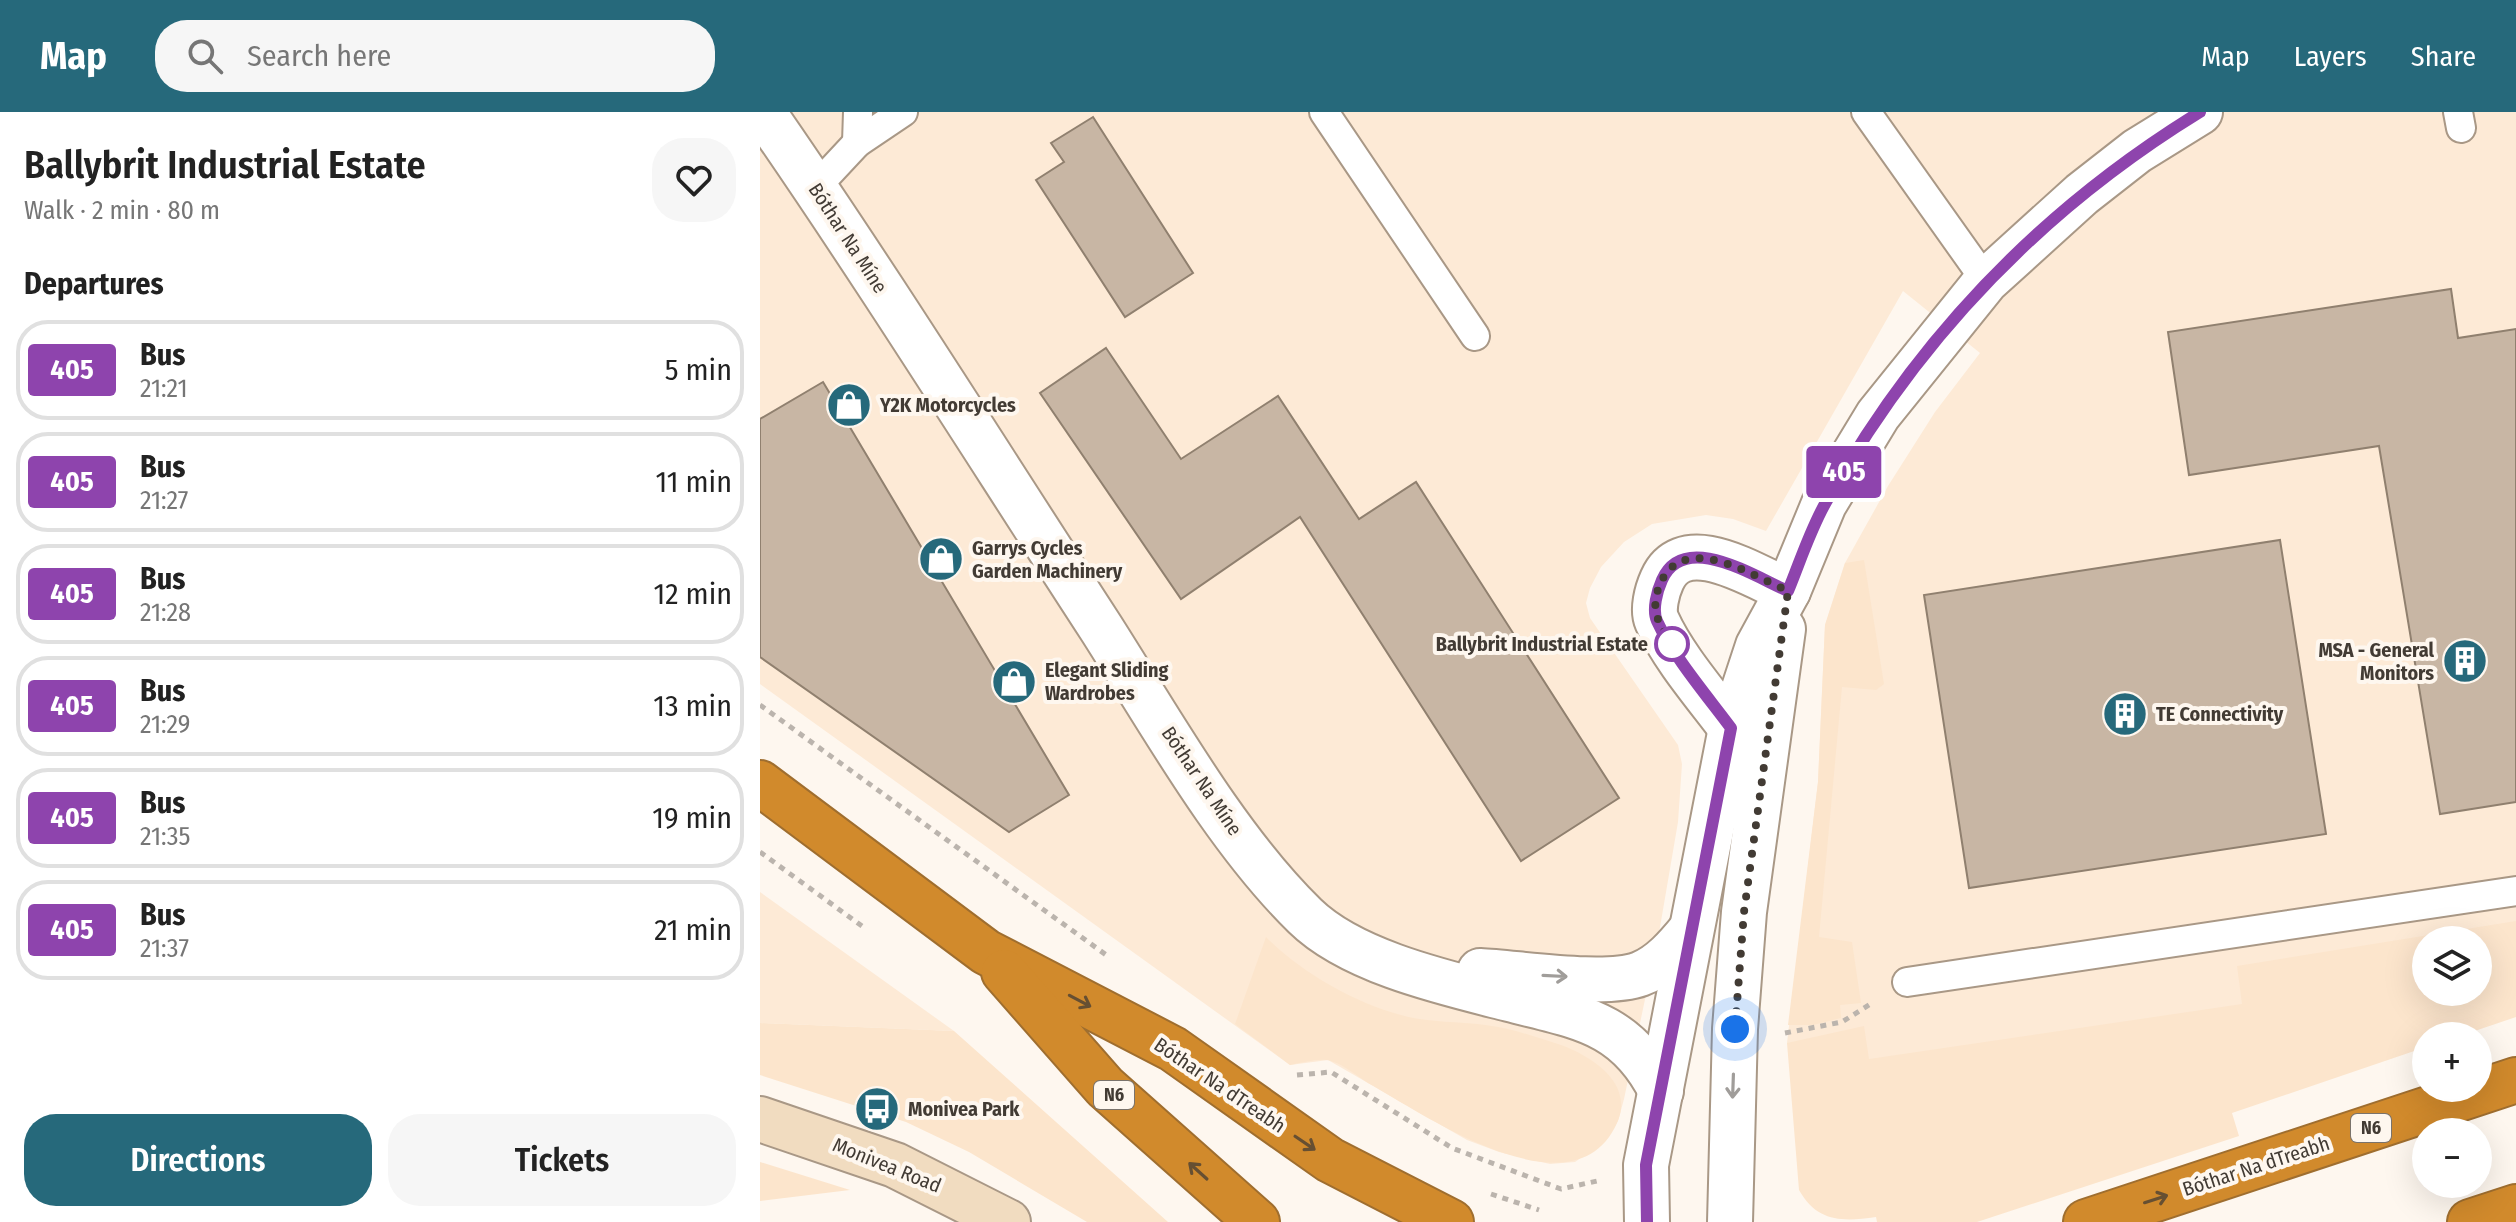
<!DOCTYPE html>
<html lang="en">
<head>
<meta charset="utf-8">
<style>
	body { margin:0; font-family:"Fira Sans Condensed",sans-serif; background:#f6f6f6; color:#222; height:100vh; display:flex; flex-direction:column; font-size:30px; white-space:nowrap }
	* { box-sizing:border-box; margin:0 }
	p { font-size:26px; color:#767676 }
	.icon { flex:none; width:44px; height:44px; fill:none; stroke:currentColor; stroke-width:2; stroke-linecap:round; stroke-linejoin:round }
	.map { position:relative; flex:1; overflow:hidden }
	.drawer { display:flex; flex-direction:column; background:#fff; width:760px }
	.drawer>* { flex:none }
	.badge { padding:0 16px; border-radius:6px; font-size:28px; line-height:52px }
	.tools { position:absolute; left:1652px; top:814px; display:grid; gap:16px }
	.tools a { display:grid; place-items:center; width:80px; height:80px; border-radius:50%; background:#fff; box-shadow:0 8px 32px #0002; font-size:40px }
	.you { position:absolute; width:40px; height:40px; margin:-20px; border:6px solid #fff; border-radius:50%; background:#1a73e8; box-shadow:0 0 0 12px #1a73e833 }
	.map>.badge { position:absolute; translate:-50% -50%; box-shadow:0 0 0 4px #fff }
	h2 { padding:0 24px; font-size:30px; line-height:72px }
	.round { display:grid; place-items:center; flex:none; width:84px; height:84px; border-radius:32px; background:#f6f6f6 }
	.head { display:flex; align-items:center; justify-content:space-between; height:136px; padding:0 24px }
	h1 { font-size:38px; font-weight:600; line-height:60px }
	.button { display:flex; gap:16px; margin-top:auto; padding:16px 24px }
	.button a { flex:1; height:92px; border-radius:32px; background:#26697b; color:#fff; font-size:32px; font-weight:600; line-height:92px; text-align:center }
	.button a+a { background:#f6f6f6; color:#222 }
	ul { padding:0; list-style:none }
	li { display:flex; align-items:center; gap:24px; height:100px; margin:0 16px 12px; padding:0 8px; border:4px solid #e0e0e0; border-radius:32px }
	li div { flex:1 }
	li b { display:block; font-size:30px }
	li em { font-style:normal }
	li .badge { min-width:88px; font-weight:700; text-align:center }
	header { display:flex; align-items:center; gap:48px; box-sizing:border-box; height:112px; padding:0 40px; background:#26697b; color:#fff }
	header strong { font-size:38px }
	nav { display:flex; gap:44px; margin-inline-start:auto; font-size:28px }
	.search { width:560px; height:72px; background:#f6f6f6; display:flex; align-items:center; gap:20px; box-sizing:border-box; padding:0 28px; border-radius:32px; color:#767676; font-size:30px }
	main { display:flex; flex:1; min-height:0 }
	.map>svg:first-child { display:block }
</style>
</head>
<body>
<header>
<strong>Map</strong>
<div class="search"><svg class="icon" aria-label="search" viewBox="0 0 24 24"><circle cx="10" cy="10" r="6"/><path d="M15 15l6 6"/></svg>Search here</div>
<nav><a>Map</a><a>Layers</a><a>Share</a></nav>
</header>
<main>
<section class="drawer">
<div class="head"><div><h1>Ballybrit Industrial Estate</h1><p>Walk · 2 min · 80 m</p></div><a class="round"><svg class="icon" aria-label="heart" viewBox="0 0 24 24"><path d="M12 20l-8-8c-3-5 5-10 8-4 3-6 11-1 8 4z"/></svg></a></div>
<h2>Departures</h2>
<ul>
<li><span class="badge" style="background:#8e44ad;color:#fff">405</span><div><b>Bus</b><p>21:21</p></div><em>5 min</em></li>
<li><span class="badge" style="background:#8e44ad;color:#fff">405</span><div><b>Bus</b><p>21:27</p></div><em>11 min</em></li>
<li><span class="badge" style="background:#8e44ad;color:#fff">405</span><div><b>Bus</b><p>21:28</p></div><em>12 min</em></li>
<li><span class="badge" style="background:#8e44ad;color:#fff">405</span><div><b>Bus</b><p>21:29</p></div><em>13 min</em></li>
<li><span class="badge" style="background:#8e44ad;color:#fff">405</span><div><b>Bus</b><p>21:35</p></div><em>19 min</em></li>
<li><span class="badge" style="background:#8e44ad;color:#fff">405</span><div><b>Bus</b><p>21:37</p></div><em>21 min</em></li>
</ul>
<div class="button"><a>Directions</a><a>Tickets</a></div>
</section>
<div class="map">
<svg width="1756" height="1110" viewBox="0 0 1756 1110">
	<rect width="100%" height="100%" fill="#fef7ef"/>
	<g fill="#fdead6" fill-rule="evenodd">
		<path d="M0 0H1756V897L1666 924 1049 985 1027 931 1058 670 1065 513 1085 451 1128 374 1175 300 1220 241 1143 179 1006 419 973 407 946 403 892 412 864 430 841 455 830 476 826 491 830 506 918 633 922 652 918 710 899 821 864 987 858 1009 846 1028 815 1050 790 1052 739 1040 707 1028 568 948 530 953 0 572ZM1666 828H1718V880H1666Z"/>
		<polygon points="0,780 194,919 0,911"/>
	</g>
	<g fill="#fce5cc" fill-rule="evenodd">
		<polygon points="1104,448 1124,572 1116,578 1082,575 1059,825 1092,830 1101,891 1080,893 1081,906 1053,913 1028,913 1058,670 1065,513 1085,451"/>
		<path d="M1756 809V905L1700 924H1666V935L1472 1001 1479 1024 1217 1110H1117L1116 1105C1082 1110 1057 1110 1039 1078L1027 931 1104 914 1109 947 1482 892 1477 854ZM1666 828H1718V880H1666Z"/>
		<path d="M506 825C541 860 593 890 641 903 669 911 697 909 725 913 751 916 776 925 801 933 831 944 875 971 857 1011 814 1107 665 1003 608 971 597 964 579 949 566 948 555 947 541 951 530 953L475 912Z"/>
		<polygon points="0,911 194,919 408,1110 327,1110 209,1040 146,1010 0,963"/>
		<polygon points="0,1050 90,1078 0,1089"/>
	</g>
	<g fill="#c8b6a4" stroke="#90806f" stroke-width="2">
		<polygon points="333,5 433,161 365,205 276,68 304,50 291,31"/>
		<polygon points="1691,177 1698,226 1756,217 1756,690 1680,702 1619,334 1429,363 1408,220"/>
		<polygon points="346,236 421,347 518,284 599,407 656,370 859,686 761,749 540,405 421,487 280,281"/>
		<polygon points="63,270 309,683 249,720 0,545 0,307"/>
		<polygon points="1520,428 1566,722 1209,776 1164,483"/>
	</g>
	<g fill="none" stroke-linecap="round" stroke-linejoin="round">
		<g stroke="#a99886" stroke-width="32">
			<g id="lane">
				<polyline points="564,0 715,224"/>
				<polyline points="1106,0 1226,169"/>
				<polyline points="1698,0 1701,16"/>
				<polyline points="97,31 98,0"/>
				<polyline points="55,76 97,31 143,0"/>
				<polyline points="1147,870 1756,779"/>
			</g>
		</g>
		<g stroke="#a99886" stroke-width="48">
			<g id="street">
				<path d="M3 0C120 169 229 344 341 516 401 610 466 727 545 804 592 850 686 871 749 887 818 905 866 909 901 979"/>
				<path d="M971 616C948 585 913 545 897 509 892 498 897 479 902 468 924 418 995 465 1028 479"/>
				<path d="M720 859C760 861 845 875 880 862 901 854 917 835 931 818"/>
				<polyline points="887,1110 886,1053 971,616 998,534 1028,479 1064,392 1118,303 1226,169 1322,82 1377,39 1440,0"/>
				<polyline points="970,1110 975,917 984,800 1023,517"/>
			</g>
		</g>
		<g stroke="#a99886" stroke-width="48">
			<polyline id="secondary" points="0,1007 135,1053 248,1110"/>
		</g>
		<g stroke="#9f6e2f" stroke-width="48">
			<g id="highway">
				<polyline points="0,671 226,840 413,937 570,1048 691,1110"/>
				<polyline points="244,860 345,975 497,1110"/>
				<polyline points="1326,1110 1756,968"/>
				<polyline points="1710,1110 1756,1095"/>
			</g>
		</g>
		<g stroke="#bbb4ad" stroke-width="5" stroke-dasharray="6 6" stroke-linecap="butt">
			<polyline points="0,593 349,845"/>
			<polyline points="0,740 106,817"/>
			<polyline points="1025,921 1082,910 1112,891"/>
			<polyline points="537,963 571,960 692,1036 801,1077 837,1069"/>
			<polyline points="731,1082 779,1098"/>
		</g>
		<use href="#lane" stroke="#fff" stroke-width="28"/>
		<use href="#street" stroke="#fff" stroke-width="44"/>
		<use href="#secondary" stroke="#f1dcc0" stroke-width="44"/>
		<use href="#highway" stroke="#d18a2c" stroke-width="44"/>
	</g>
	<defs><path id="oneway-shaft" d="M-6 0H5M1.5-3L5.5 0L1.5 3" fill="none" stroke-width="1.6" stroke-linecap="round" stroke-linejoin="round" transform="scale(2)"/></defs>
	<g stroke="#a09d9a">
		<use href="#oneway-shaft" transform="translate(795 864) rotate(3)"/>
		<use href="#oneway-shaft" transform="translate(973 974) rotate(92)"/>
	</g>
	<g stroke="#664f32">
		<use href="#oneway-shaft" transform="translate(320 889) rotate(28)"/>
		<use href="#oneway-shaft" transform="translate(545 1031) rotate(34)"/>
		<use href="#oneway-shaft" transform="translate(438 1059) rotate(-138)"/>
		<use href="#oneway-shaft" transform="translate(1396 1087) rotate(-18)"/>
	</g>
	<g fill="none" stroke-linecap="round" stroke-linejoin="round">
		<g stroke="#fff" stroke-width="18">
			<path id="line" d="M887 1110 886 1053 971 616C948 585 913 544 897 509 892 498 897 479 902 468 924 418 995 465 1028 479 1040 450 1050 418 1066 390 1156 228 1282 97 1440 0"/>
		</g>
		<use href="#line" stroke="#8e44ad" stroke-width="12"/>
		<path stroke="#423b34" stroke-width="8" stroke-dasharray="0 14.4" d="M912 532C899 513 890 498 899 475 920 417 990 462 1028 479L984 800 975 917"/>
	</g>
	<defs>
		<g id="shop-disc" transform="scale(2.3)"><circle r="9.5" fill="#26697b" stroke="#fef7ef"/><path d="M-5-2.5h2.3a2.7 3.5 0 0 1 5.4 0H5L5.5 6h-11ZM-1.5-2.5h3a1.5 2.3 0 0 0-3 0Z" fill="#fff"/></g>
		<g id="building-disc" transform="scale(2.3)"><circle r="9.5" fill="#26697b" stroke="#fef7ef"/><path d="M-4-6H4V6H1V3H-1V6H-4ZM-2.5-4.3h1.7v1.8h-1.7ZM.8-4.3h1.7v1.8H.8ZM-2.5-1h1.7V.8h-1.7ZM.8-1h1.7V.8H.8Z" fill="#fff"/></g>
		<g id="bus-disc" transform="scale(2.3)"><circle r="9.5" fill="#26697b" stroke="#fef7ef"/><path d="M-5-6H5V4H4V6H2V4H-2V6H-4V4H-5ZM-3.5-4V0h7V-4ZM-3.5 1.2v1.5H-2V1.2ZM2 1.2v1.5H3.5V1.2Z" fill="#fff"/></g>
	</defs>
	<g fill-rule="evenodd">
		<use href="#shop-disc" x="89" y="293"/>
		<use href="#shop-disc" x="181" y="447"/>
		<use href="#building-disc" x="1705" y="549"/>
		<use href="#shop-disc" x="254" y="570"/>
		<use href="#building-disc" x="1365" y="602"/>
		<use href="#bus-disc" x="117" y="997"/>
	</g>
	<circle fill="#fff" stroke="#8e44ad" stroke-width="4" cx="912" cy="532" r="16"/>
	<g text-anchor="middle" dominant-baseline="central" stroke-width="8" stroke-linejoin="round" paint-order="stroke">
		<g fill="#fef7ef" stroke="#7a736c" stroke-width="2">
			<rect x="334" y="969" width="40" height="28" rx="6"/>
			<rect x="1591" y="1002" width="40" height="28" rx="6"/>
		</g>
		<g font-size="18" font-weight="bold" fill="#423b34">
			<text x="354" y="983">N6</text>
			<text x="1611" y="1016">N6</text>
		</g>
		<g font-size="20" fill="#423b34" stroke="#fef7ef">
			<text transform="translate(88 126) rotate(57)">Bóthar Na Míne</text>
			<text transform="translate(442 669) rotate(56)">Bóthar Na Míne</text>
			<text transform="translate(460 973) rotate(34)">Bóthar Na dTreabh</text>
			<text transform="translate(127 1053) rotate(22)">Monivea Road</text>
			<text transform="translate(1496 1054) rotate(-18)">Bóthar Na dTreabh</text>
		</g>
		<g font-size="20" font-weight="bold" fill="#423b34" stroke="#fef7ef" text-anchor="start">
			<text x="120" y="293">Y2K Motorcycles</text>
			<text x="212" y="436">Garrys Cycles<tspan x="212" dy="23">Garden Machinery</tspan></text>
			<text x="1674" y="538" text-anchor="end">MSA - General<tspan x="1674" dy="23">Monitors</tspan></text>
			<text x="285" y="558">Elegant Sliding<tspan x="285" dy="23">Wardrobes</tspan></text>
			<text x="1396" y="602">TE Connectivity</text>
			<text x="148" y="997">Monivea Park</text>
		</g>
		<g font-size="20" font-weight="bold" fill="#423b34" stroke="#fef7ef" text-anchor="end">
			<text x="888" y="532">Ballybrit Industrial Estate</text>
		</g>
	</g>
</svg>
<div class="tools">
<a><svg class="icon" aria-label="layers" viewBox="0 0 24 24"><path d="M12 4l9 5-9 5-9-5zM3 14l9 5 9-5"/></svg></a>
<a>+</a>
<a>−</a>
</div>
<div class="you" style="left:975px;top:917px"></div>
<b class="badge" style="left:1084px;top:360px;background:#8e44ad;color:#fff">405</b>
</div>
</main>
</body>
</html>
